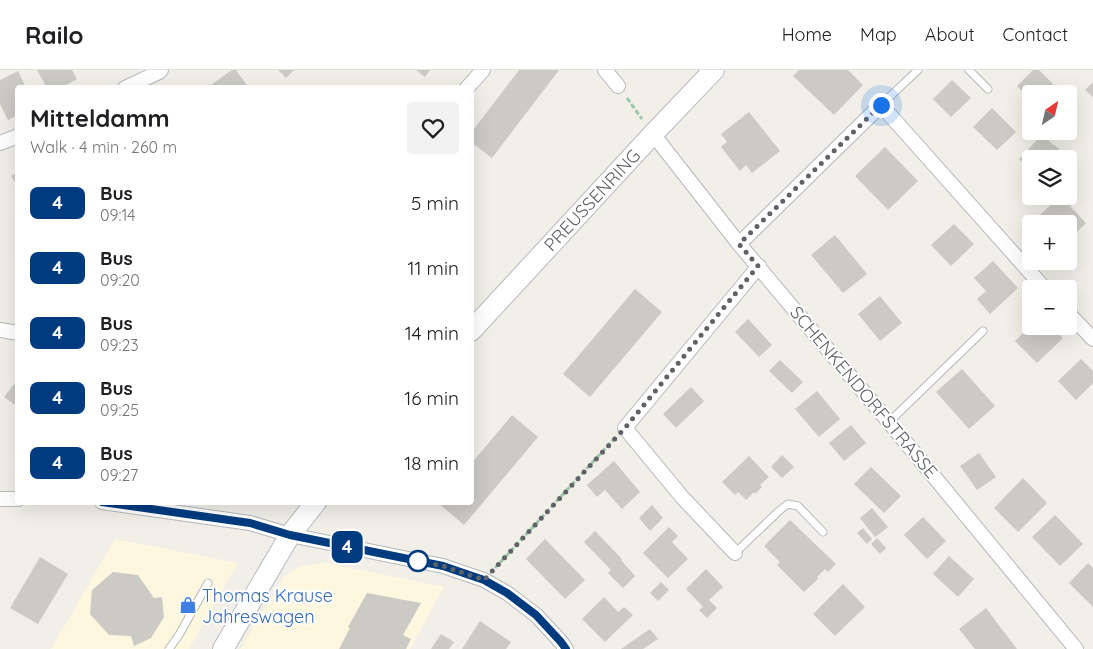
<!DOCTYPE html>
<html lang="en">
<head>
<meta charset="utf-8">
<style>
	body { margin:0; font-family:Quicksand,sans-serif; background:#f2f2f2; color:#202124; height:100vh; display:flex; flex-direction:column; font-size:19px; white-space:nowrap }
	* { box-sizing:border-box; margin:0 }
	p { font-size:16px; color:#757577 }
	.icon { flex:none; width:28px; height:28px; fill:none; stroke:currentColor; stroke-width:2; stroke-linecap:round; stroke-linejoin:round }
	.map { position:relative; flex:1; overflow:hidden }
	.panel { position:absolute; left:15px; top:15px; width:459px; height:420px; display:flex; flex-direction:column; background:#fff; border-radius:5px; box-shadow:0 5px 20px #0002 }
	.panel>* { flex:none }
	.badge { padding:0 10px; border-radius:8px; font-size:18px; line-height:32px }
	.needle { width:32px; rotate:34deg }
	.tools { position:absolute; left:1022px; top:15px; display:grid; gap:10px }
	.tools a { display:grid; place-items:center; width:55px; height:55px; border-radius:5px; background:#fff; box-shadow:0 5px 20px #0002; font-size:25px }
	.you { position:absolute; width:25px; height:25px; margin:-12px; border:4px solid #fff; border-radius:50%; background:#1a73e8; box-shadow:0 0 0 8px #1a73e833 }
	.map>.badge { position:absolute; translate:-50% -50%; box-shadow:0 0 0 2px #fff }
	.round { display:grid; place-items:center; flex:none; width:52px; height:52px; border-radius:5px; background:#f2f2f2 }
	.headline { display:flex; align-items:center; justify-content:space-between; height:85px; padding:0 15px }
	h1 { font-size:24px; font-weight:700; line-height:38px }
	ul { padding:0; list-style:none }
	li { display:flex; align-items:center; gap:15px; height:65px; padding:0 15px }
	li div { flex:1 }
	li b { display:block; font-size:19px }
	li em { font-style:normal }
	li .badge { min-width:55px; font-weight:700; text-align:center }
	header { display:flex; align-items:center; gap:30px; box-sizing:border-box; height:70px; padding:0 25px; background:#fff; border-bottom:1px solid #e0e0e0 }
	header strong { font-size:24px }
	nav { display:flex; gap:28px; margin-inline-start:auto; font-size:18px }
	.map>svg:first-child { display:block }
</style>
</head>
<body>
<header>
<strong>Railo</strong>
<nav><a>Home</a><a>Map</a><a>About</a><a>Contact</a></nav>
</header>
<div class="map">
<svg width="1093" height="579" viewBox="0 0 1093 579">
	<rect width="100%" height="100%" fill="#f1efe8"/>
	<g fill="#fef7e0">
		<polygon points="115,469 238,493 189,579 51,579"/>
		<polygon points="326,493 444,517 410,579 240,579 284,507 300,496"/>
	</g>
	<g fill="#cccac5">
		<polygon points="37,0 72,0 77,9 61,18 47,18"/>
		<polygon points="232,0 236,0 249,18 213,18 211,15"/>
		<polygon points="278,0 294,0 286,8"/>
		<polygon points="416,0 430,0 425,7"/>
		<polygon points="519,0 559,0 492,88 471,72 471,63"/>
		<polygon points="799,0 848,0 863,15 834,45 793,6"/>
		<polygon points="1033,0 1039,0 1061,22 1060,24 1031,24 1031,30 1017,16"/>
		<polygon points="18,1 26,18 18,18 18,45 8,50 0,34 0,10"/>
		<polygon points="952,10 971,28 951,47 933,29"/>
		<polygon points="1093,12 1093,27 1085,20"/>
		<polygon points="992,38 1016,62 997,80 973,57"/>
		<polygon points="749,42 780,81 752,103 746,95 740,101 721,77 727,72 721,64"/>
		<polygon points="1043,64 1054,76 1055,75 1060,80 1059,81 1067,89 1031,89 1031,102 1019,89"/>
		<polygon points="885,77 918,111 888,140 855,106"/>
		<polygon points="18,102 18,117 11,106"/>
		<polygon points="1060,126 1064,126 1072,135 1070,136 1086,153 1069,170 1069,154 1046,154 1039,146"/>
		<polygon points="954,154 974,174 951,196 931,175"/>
		<polygon points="835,165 867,204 843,223 811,185"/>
		<polygon points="993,191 1018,218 990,244 977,229 986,221 974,208"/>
		<polygon points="635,219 662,242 590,327 563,304"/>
		<polygon points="880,226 902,253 880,271 858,244"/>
		<polygon points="748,249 772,275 759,287 735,262"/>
		<polygon points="1031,255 1031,256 1051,256 1063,268 1037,293 1015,271"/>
		<polygon points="1081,289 1093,301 1093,313 1076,330 1058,311"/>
		<polygon points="780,290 803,312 792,323 769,301"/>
		<polygon points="962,299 995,336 969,359 936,322"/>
		<polygon points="18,309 18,337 4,327"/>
		<polygon points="691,317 704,331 676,358 663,344"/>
		<polygon points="817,321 840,349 819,367 795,339"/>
		<polygon points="512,345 538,367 464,455 437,432 471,432 471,394"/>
		<polygon points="851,355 866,373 844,391 829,373"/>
		<polygon points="979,383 996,407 977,420 960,396"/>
		<polygon points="782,385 794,397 782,408 771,397"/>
		<polygon points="749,386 769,407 760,415 762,417 755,424 754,422 746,430 738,422 735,425 722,412"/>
		<polygon points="614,391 640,422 622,439 605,420 597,427 587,415"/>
		<polygon points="871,397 901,426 884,443 854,414"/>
		<polygon points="1023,408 1047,433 1018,462 994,438"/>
		<polygon points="652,435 663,448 650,461 639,448"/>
		<polygon points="872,438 888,457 875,467 860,448"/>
		<polygon points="1055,445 1083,474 1060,496 1032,467"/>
		<polygon points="923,447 946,471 927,489 904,465"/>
		<polygon points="790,450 836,494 828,502 825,499 817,507 818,509 804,522 777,495 780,492 764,476"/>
		<polygon points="669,457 678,466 672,472 688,489 668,508 643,483"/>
		<polygon points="863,458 872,469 867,474 857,463"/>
		<polygon points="595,461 622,489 621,490 635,506 623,518 608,503 611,500 584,472"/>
		<polygon points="877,468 886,478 880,484 871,474"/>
		<polygon points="545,469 585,510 565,529 526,489"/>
		<polygon points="949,486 974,509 958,527 933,504"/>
		<polygon points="40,487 68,504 38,554 10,538"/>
		<polygon points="1088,493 1093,498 1093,537 1069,513"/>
		<polygon points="706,499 723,517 709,530 717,538 707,548 699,540 703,537 686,519"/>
		<polygon points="113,502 138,505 154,528 162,527 164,547 151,568 134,576 131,566 109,565 90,544 92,520"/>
		<polygon points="661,512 669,520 658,531 650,523"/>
		<polygon points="843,514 865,537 835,566 813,544"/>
		<polygon points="367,523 421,533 403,565 411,569 406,579 339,579 350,558 348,557"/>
		<polygon points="604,527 618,542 624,537 633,545 605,572 582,549"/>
		<polygon points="986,538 1013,574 1017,579 975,579 959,559"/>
		<polygon points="480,551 511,572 506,579 462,579"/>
		<polygon points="650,559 658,569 643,579 621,579"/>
		<polygon points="441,564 454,572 449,579 431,579"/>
	</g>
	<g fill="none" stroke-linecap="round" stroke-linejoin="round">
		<g stroke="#b5b8bc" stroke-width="9">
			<g id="lane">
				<polyline points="969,0 988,19"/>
				<polyline points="881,35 918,0"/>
				<polyline points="889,352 983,261"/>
				<polyline points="735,483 780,440 788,434 798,436 823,462"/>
				<polyline points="169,579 179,565 208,513"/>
			</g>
		</g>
		<g stroke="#b5b8bc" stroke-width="16">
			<g id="street">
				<polyline points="605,0 618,16"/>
				<polyline points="125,18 159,2 161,0"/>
				<polyline points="467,18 483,0"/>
				<polyline points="653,64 739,174 889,352 1076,579"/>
				<polyline points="0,73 18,66"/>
				<polyline points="739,174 881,35 1045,219"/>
				<polyline points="1069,244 1093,269"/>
				<polyline points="0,260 18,263"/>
				<polyline points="0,429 18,429"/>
				<polyline points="102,432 250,453 290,465 443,496 484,510 507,523 536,545 561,572 566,579"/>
				<polyline points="735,483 682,427 625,358 759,196"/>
			</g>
		</g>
		<g stroke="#b6babf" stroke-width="22">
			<g id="secondary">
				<polyline points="471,261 653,64 714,0"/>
				<polyline points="223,579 290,465 316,432"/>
			</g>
		</g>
		<g stroke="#9cc7a9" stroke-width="3" stroke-dasharray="5 2.5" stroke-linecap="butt">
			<polyline points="627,28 642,49"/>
			<polyline points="495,498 614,369"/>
		</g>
		<use href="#lane" stroke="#fff" stroke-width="7"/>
		<use href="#street" stroke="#fff" stroke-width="14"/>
		<use href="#secondary" stroke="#fff" stroke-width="20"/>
	</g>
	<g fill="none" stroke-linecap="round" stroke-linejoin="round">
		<g stroke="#fff" stroke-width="11">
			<polyline id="line" points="102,432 250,453 290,465 443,496 484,510 507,523 536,545 561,572 566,579"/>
		</g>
		<use href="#line" stroke="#003b80" stroke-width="8"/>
		<polyline stroke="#5f6368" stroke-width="5" stroke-dasharray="0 9" points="418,491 443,496 484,510 625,358 758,196 739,174 881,35"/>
	</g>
	<defs>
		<g id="shop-bare" transform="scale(1.35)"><path d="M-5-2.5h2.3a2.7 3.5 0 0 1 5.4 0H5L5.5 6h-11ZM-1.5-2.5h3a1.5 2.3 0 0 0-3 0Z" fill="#3f7fe0" stroke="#fff" stroke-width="2.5" paint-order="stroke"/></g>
	</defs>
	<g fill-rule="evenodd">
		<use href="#shop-bare" x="188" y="535"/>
	</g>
	<circle fill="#fff" stroke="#003b80" stroke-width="2.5" cx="418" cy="491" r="10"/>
	<g text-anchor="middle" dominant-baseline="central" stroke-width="4" stroke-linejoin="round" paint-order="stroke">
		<g font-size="18" fill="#5f6368" stroke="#fff">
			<text transform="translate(592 130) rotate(-47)">PREUSSENRING</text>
			<text transform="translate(864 322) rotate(50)">SCHENKENDORFSTRASSE</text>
		</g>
		<g font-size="18" fill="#366cbe" stroke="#fff" text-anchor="start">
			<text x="202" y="525">Thomas Krause<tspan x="202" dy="21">Jahreswagen</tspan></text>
		</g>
	</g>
</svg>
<div class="tools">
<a><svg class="needle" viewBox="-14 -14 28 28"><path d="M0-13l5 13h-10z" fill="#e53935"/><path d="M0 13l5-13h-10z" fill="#757577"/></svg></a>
<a><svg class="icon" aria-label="layers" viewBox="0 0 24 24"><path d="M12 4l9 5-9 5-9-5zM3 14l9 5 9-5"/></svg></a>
<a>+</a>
<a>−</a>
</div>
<div class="you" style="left:881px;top:35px"></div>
<b class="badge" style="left:347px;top:477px;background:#003b80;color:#fff">4</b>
<section class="panel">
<div class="headline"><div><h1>Mitteldamm</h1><p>Walk · 4 min · 260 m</p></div><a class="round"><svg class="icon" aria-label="heart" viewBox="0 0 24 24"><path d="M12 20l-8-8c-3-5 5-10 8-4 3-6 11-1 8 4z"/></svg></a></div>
<ul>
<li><span class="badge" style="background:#003b80;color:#fff">4</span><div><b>Bus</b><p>09:14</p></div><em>5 min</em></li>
<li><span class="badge" style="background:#003b80;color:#fff">4</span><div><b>Bus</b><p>09:20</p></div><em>11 min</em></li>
<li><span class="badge" style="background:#003b80;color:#fff">4</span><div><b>Bus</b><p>09:23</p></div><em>14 min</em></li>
<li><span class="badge" style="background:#003b80;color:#fff">4</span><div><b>Bus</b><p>09:25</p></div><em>16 min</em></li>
<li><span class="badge" style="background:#003b80;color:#fff">4</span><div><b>Bus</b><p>09:27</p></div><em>18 min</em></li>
</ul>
</section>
</div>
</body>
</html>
